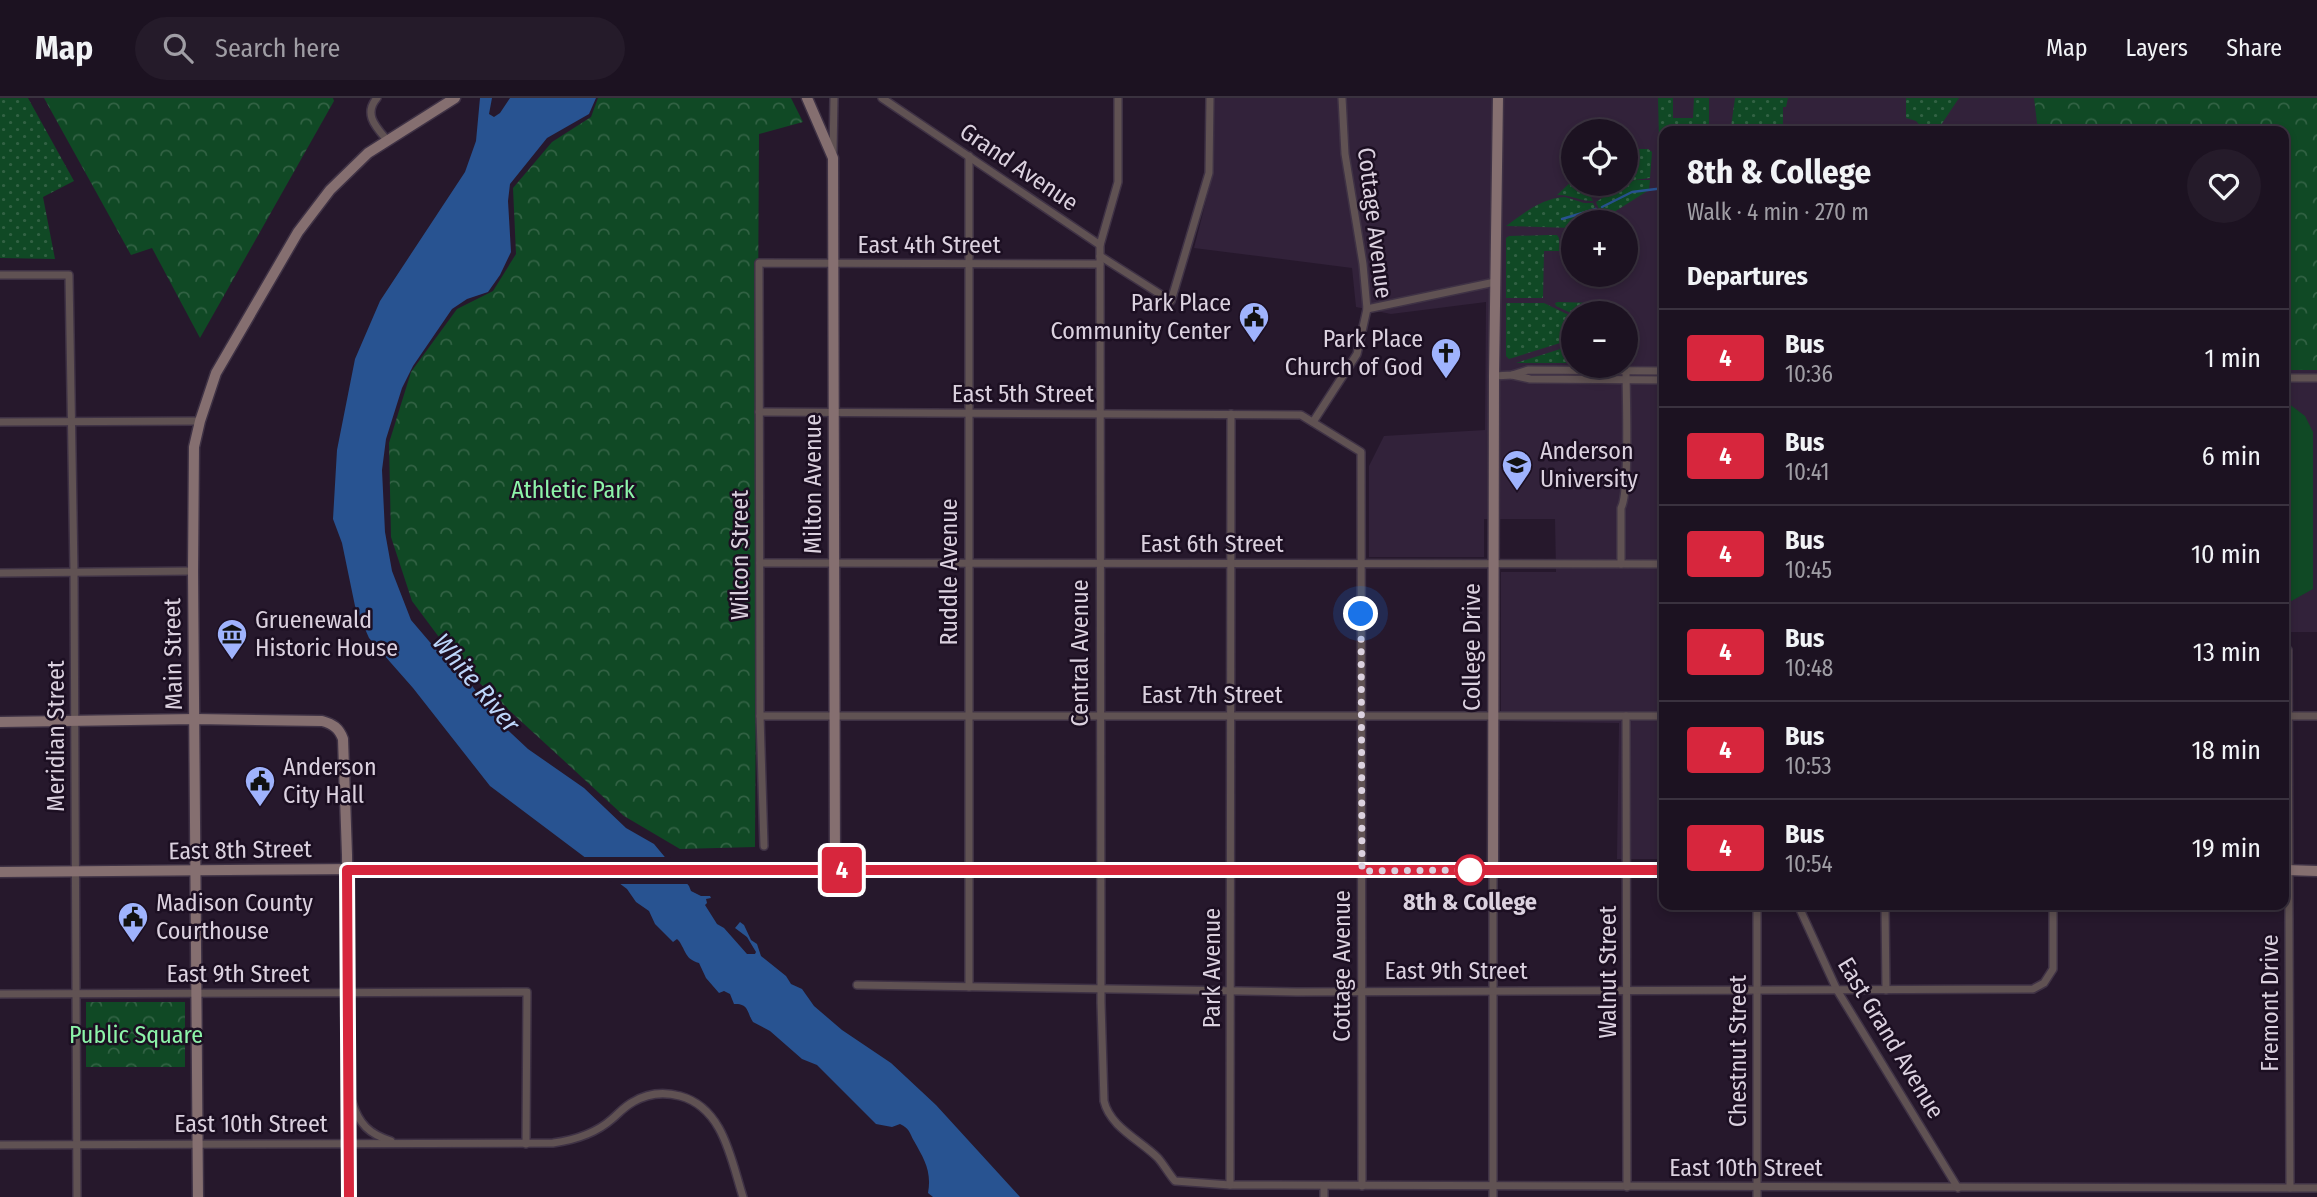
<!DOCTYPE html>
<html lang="en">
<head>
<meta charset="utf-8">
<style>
	body { margin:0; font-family:"Fira Sans Condensed",sans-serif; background:#251b2a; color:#f1f3f6; height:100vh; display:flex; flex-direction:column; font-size:26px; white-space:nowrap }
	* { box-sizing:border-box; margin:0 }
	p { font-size:23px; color:#a09ea5 }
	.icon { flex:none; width:38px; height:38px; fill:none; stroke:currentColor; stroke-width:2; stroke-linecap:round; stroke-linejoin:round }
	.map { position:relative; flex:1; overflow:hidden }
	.details { position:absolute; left:1659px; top:28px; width:630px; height:784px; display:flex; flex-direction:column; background:#1c1221; border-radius:14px; box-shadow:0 4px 10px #0003,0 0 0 2px #3a323f }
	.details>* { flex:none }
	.badge { padding:0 14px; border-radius:5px; font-size:24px; line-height:46px }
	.buttons { position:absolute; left:1561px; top:21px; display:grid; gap:14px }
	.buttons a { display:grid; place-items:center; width:77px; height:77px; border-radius:50%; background:#1c1221; box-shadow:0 4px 10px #0003,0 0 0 2px #3a323f; font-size:35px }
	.you { position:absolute; width:35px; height:35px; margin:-18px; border:5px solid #fff; border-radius:50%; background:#1a73e8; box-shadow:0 0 0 10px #1a73e833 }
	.map>.badge { position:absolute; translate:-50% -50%; box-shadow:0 0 0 4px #fff }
	h2 { padding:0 28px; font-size:26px; line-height:63px }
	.round { display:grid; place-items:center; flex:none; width:74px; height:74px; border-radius:37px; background:#251b2a }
	.overview { display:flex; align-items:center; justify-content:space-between; height:119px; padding:0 28px }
	h1 { font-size:33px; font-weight:700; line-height:52px }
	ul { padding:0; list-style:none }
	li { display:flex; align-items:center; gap:21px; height:98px; padding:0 28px; border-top:2px solid #3a323f }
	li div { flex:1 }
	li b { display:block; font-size:26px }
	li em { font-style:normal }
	li .badge { min-width:77px; font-weight:700; text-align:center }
	header { display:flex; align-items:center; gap:42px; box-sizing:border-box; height:98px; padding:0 35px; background:#1c1221; border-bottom:2px solid #3a323f }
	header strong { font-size:33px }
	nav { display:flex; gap:38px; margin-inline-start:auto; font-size:24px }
	.search { width:490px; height:63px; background:#251b2a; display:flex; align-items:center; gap:18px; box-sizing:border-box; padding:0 24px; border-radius:38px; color:#a09ea5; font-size:26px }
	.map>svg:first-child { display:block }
</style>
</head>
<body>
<header>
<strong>Map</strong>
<div class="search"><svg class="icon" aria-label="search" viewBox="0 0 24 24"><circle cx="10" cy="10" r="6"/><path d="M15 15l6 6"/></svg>Search here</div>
<nav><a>Map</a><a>Layers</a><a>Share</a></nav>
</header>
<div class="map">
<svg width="2317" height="1099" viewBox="0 0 2317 1099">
	<defs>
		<pattern id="grass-dots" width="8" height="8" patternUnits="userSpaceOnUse" patternTransform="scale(1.75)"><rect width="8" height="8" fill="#104925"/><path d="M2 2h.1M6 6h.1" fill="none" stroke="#326244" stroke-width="1.8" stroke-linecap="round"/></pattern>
		<pattern id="forest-crowns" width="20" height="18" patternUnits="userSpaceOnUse" patternTransform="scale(1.75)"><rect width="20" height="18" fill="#104925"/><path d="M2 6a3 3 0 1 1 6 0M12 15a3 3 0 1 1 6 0" fill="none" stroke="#326244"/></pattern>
	</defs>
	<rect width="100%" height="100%" fill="#26182c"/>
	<path fill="#32223a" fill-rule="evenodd" d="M1215 0H2317V534H2284V33H1664V761H1617L1619 625 1501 623V474H1556L1555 421H1484V459H1369V368L1384 338 1485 332 1486 204 1391 216 1356 209 1352 170 1194 150 1213 75ZM1573 33H1626V86H1573ZM1573 124H1626V177H1573ZM1573 215H1626V268H1573Z"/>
	<g fill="url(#grass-dots)">
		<polygon points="0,0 28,0 74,83 43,99 55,161 0,160"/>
		<polygon points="1658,0 1673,0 1673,20 1693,20 1694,0 1709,0 1709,29 1686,29 1682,33 1664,33 1664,41 1659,41"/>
		<polygon points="1735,0 1788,0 1786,9 1783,9 1783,33 1748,33 1748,30 1731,29"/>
		<polygon points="1906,0 1959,0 1937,33 1925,33 1916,23 1906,20"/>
		<polygon points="1626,51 1648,51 1652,54 1650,80 1626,83"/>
		<path d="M1573 82V86H1584L1593 103C1580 103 1569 96 1557 97Z"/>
		<polygon points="1635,82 1650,82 1649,92 1603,121 1596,104 1623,86"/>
		<path d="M1565 99 1584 105H1593L1602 124H1573V130L1506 128C1524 115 1542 100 1565 99Z"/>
		<polygon points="1549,137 1557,137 1559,140 1560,153 1544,153 1543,200 1506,200 1506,140 1509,138"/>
		<polygon points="1558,204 1596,205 1596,215 1573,216 1556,208 1555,205"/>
		<polygon points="1506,205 1544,205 1573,219 1573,241 1509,261 1506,258"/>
		<polygon points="1573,247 1573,265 1516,265"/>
	</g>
	<g fill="url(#forest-crowns)">
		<polygon points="44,0 333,0 334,3 200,240 152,150 131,157"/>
		<polygon points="598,0 791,0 803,24 759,36 755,749 680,751 624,718 459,566 412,503 391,439 389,345 411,274 457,211 493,193 516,156 513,90 552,44 591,19"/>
		<polygon points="2034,0 2317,0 2317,272 2284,272 2284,33 2038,33"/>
		<rect x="86" y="904" width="99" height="65"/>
	</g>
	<polygon fill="#104925" points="2284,302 2305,318 2313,334 2313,491 2284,507"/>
	<path fill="#285391" d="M480 0H492L489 16 494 19 500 15 510 0H596L589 16 547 40 510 86 508 103 511 154 500 177 488 194 467 201 452 211 413 268 402 290 386 341 382 372 385 434 392 473 411 522 440 556 470 585 498 623 528 651 584 690 626 730 654 746 689 788 691 793 701 798H710L711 800 706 801 707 805 705 807 717 826 724 830 747 856H755L756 854 747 839 735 830 740 824 744 827 751 842 757 846 761 858 786 878 791 886 802 891 814 908 842 932 891 965 936 1007 1020 1099H933L928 1095C932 1073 924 1061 914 1043 909 1034 910 1031 900 1026L892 1029 876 1026 817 967 802 961 770 933 753 924C747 915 749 905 734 906L730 896 724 893 719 895 706 880 699 865C685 861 686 853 679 843L677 841 673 844 655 826 649 813 636 804 627 791 490 688 413 590 369 540 355 508 342 445 333 421 337 352 355 261 380 203 465 74 476 43Z"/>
	<polygon fill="#26182c" points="576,759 670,759 693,786 614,786"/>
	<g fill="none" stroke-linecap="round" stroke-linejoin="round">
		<g stroke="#285391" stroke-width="2.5">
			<polyline points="1602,109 1632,94 1664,90"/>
			<polyline points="1562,121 1596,111"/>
		</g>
		<g stroke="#3f3245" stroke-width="10">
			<g id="street">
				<path d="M377 0C363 16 376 29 387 42"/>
				<polyline points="882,0 1100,147"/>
				<path d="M1118 0V84L1100 147 1101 905 1104 1003C1110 1029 1140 1042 1158 1060 1164 1067 1169 1076 1175 1083L1230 1087 2317 1090"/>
				<polyline points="833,55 834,0"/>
				<polyline points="969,58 969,889"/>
				<polyline points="1100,158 1171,203 1209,75 1210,0"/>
				<polyline points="0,177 69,177 74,474 77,1099"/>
				<polyline points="1367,211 1495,184"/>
				<polyline points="1512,277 1530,281 1664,282"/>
				<polyline points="1494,278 1512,277 1528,272 1664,273"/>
				<polyline points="2284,280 2317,280"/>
				<polyline points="759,314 1301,317 1361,354 1362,1088"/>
				<polyline points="0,324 200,323"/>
				<polyline points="1313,324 1357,256 1367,211 1363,166 1345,56 1342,0"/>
				<polyline points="760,465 1664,466"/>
				<path d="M1621 466V410C1630 395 1626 297 1626 272"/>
				<polyline points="0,475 193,473"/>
				<polyline points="2288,552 2290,1090"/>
				<polyline points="760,618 1664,618"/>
				<polyline points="1626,618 1627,1089"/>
				<polyline points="2284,618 2317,618"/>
				<polyline points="764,748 760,618 759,165 1100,166"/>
				<polyline points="1493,772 1493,1099"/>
				<polyline points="1757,807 1757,1099"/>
				<polyline points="1798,807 1837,892 1958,1090"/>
				<polyline points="1885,807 1886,892"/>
				<polyline points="857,887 1297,894 2033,891 2044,885 2053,871 2053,807"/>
				<polyline points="0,896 527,894 526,1046"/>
				<path d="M352 1004C359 1026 369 1036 391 1043"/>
				<path d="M0 1047 553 1045C575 1042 595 1036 612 1021 619 1015 625 1008 633 1004 648 995 665 994 680 998 724 1010 731 1062 743 1099"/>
				<polyline points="1230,1087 1231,316"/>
				<polyline points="1324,1099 1324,1088"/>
			</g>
		</g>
		<g stroke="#3f3245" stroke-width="13">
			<g id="secondary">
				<polyline points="807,0 833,60 835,772"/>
				<path d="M0 624 195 621 322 623C333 626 339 630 343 641L347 757 350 1099"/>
				<polyline points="1493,772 1494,278 1498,0"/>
				<polyline points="2284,772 2317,773"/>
				<polyline points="0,774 358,771 1664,772"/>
				<polyline points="198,1099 193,473 194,349 200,323 216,275 298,134 330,92 368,55 455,0"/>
			</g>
		</g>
		<use href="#street" stroke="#605253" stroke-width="7"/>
		<use href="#secondary" stroke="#856f70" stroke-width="10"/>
	</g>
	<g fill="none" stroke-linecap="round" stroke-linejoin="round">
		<g stroke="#fff" stroke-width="16">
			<polyline id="line" points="349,1099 347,772 1664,772"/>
		</g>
		<use href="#line" stroke="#d7263d" stroke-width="10"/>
		<polyline stroke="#dbd1df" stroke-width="7" stroke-dasharray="0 12.6" points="1361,516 1362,773 1470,772"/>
	</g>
	<defs>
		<g id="civic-pin" transform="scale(1.575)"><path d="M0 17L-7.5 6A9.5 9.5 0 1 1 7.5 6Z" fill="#9fb3fd" stroke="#1c0f22"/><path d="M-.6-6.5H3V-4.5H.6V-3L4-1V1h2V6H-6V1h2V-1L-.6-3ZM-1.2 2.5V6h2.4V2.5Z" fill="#111"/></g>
		<g id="church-pin" transform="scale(1.575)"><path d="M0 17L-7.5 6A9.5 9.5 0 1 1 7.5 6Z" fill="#9fb3fd" stroke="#1c0f22"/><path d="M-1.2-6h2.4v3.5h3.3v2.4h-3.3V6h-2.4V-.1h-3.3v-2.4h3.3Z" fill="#111"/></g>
		<g id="university-pin" transform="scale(1.575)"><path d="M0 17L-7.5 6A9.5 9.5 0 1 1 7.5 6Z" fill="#9fb3fd" stroke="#1c0f22"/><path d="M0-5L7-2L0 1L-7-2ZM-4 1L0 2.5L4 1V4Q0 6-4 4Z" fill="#111"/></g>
		<g id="museum-pin" transform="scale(1.575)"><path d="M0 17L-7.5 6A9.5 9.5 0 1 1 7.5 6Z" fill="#9fb3fd" stroke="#1c0f22"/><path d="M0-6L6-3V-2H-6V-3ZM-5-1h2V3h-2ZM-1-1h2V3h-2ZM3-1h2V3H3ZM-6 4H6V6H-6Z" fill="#111"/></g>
	</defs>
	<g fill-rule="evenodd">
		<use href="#civic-pin" x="1254" y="219"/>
		<use href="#church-pin" x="1446" y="255"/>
		<use href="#university-pin" x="1517" y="367"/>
		<use href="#museum-pin" x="232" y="536"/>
		<use href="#civic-pin" x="260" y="683"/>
		<use href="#civic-pin" x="133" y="819"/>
	</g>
	<circle fill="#fff" stroke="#d7263d" stroke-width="3.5" cx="1470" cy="772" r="14"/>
	<g text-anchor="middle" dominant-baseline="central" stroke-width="5" stroke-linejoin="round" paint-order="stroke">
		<g font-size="24" fill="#dbd1df" stroke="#1c0f22">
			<text transform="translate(1019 69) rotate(34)">Grand Avenue</text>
			<text transform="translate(1375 125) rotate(83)">Cottage Avenue</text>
			<text x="929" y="147">East 4th Street</text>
			<text x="1023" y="296">East 5th Street</text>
			<text transform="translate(813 386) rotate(-90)">Milton Avenue</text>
			<text x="1212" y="446">East 6th Street</text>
			<text transform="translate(740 457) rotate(-90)">Wilcon Street</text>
			<text transform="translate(949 474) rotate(-90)">Ruddle Avenue</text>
			<text transform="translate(1472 549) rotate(-90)">College Drive</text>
			<text transform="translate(1080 555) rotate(-90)">Central Avenue</text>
			<text transform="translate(173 556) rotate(-91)">Main Street</text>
			<text x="1212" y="597">East 7th Street</text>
			<text transform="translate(56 638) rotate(-90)">Meridian Street</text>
			<text transform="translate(240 752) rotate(-1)">East 8th Street</text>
			<text transform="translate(1342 868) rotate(-90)">Cottage Avenue</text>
			<text transform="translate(1212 870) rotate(-90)">Park Avenue</text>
			<text x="1456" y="873">East 9th Street</text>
			<text transform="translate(1608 874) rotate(-90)">Walnut Street</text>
			<text x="238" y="876">East 9th Street</text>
			<text transform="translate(2270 905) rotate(-90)">Fremont Drive</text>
			<text transform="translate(1891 940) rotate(59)">East Grand Avenue</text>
			<text transform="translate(1738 953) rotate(-90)">Chestnut Street</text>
			<text x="251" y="1026">East 10th Street</text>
			<text x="1746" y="1070">East 10th Street</text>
		</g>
		<g font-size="24" fill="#dbd1df" stroke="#1c0f22" text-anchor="start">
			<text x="1231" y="205" text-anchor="end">Park Place<tspan x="1231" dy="28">Community Center</tspan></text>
			<text x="1423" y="241" text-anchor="end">Park Place<tspan x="1423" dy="28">Church of God</tspan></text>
			<text x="1540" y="353">Anderson<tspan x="1540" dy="28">University</tspan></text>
			<text x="255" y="522">Gruenewald<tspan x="255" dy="28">Historic House</tspan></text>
			<text x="283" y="669">Anderson<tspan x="283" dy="28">City Hall</tspan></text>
			<text x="156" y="805">Madison County<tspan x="156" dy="28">Courthouse</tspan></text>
		</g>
		<g font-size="24" fill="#8df4a9" stroke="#1c0f22">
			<text x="573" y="392">Athletic Park</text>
			<text x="136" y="937">Public Square</text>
		</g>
		<g font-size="24" font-weight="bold" fill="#dbd1df" stroke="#1c0f22">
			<text x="1470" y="804">8th &amp; College</text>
		</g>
		<g font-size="26" font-style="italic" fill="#bdd6fa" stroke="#1c0f22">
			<text transform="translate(476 585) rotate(50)">White River</text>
		</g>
	</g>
</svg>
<div class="buttons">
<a><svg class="icon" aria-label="locate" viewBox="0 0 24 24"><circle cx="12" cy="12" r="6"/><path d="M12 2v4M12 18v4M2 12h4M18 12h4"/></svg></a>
<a>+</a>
<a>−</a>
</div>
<div class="you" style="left:1361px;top:516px"></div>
<b class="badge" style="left:842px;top:772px;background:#d7263d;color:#fff">4</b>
<section class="details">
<div class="overview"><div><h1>8th &amp; College</h1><p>Walk · 4 min · 270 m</p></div><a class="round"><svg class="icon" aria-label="heart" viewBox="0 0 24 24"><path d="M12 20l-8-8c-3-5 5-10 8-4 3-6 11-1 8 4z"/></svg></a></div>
<h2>Departures</h2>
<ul>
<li><span class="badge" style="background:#d7263d;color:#fff">4</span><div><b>Bus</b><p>10:36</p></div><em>1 min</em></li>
<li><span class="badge" style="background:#d7263d;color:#fff">4</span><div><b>Bus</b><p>10:41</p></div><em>6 min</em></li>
<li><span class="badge" style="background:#d7263d;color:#fff">4</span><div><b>Bus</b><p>10:45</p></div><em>10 min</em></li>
<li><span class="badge" style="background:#d7263d;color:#fff">4</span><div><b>Bus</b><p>10:48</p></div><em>13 min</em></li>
<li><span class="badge" style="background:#d7263d;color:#fff">4</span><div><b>Bus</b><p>10:53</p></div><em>18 min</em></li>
<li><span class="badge" style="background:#d7263d;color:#fff">4</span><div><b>Bus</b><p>10:54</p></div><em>19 min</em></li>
</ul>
</section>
</div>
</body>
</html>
